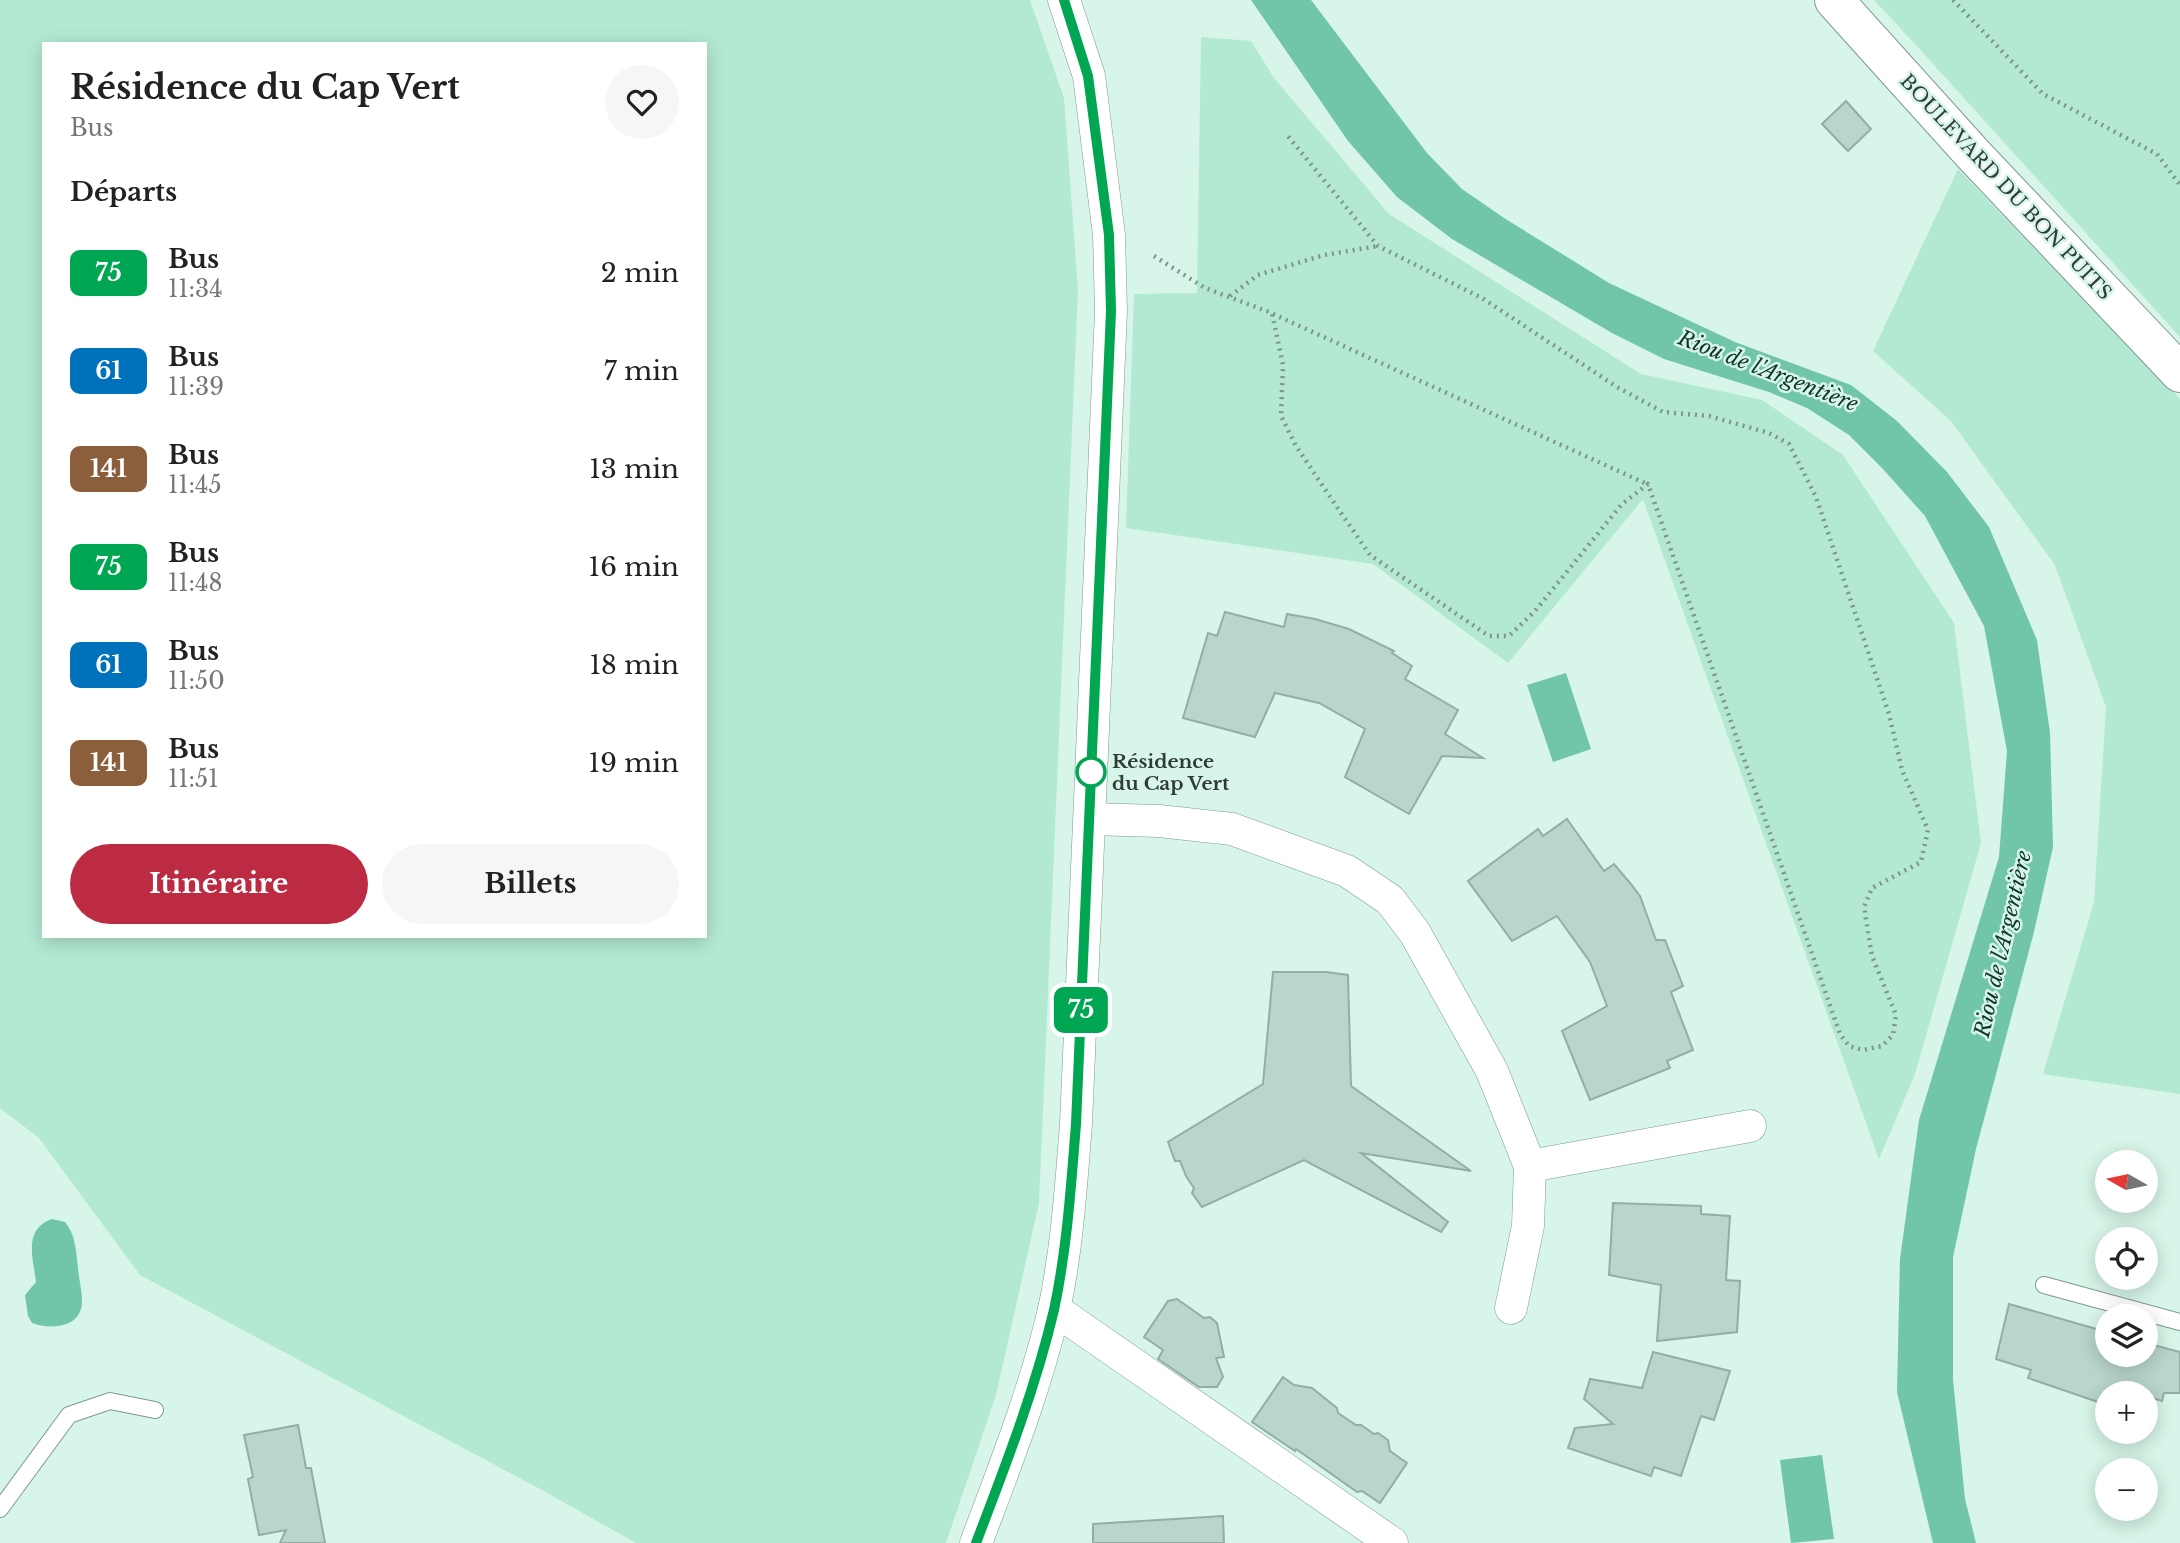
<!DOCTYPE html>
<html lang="fr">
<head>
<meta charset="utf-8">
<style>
	body { margin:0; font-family:"Libre Baskerville",serif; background:#f6f6f6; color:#222; height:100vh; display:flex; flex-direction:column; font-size:26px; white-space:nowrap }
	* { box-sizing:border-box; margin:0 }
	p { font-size:23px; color:#767676 }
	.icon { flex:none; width:38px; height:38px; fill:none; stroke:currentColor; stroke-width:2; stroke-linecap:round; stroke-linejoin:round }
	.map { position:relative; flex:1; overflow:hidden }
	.drawer { position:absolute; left:42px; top:42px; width:665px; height:896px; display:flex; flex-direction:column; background:#fff; border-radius:0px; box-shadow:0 4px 18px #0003 }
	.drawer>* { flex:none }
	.badge { padding:0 14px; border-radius:10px; font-size:24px; line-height:46px }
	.needle { width:46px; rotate:279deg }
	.controls { position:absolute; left:2095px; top:1150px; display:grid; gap:14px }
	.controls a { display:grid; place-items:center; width:63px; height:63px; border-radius:50%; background:#fff; box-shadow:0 4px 18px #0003; font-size:35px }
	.map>.badge { position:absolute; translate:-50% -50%; box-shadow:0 0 0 4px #fff }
	h2 { padding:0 28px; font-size:26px; line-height:63px }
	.round { display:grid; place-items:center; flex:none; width:74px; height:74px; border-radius:37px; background:#f6f6f6 }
	.overview { display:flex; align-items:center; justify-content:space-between; height:119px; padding:0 28px }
	h1 { font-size:33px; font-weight:700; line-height:52px }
	.button { display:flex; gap:14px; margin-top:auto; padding:14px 28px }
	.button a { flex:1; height:80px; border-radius:42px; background:#bc2b42; color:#fff; font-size:28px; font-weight:700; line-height:80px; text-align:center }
	.button a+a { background:#f6f6f6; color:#222 }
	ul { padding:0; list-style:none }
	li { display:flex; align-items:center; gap:21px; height:98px; padding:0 28px }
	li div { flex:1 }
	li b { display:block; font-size:26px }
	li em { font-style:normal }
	li .badge { min-width:77px; font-weight:700; text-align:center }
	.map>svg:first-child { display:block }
</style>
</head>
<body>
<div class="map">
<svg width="2180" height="1543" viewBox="0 0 2180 1543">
	<rect width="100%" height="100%" fill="#d7f5e8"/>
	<g fill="#b3e9d3" fill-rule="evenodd">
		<path d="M0 0H1030L1064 98 1078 290 1039 1203 996 1395 946 1543H636L542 1490 140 1275 39 1138 0 1108ZM44 44H705V936H44Z"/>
		<polygon points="1874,0 2180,0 2180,337 1915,44"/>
		<polygon points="1201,37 1251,41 1274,78 1389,214 1641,374 1762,400 1843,455 1954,623 1981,843 1915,1074 1879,1159 1643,499 1508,663 1373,564 1126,528 1134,294 1197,293"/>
		<polygon points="1958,169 2180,399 2180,1094 2043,1074 2094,902 2106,707 2055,565 1951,421 1873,351"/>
	</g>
	<g fill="#71c6a7">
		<polygon points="1251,0 1311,0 1427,153 1462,189 1504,218 1609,283 1735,342 1851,385 1897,421 1947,472 1989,527 2037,640 2050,733 2053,847 2034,932 1976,1149 1953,1257 1953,1380 1965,1499 1976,1543 1933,1543 1897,1392 1900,1259 1919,1120 1999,857 2007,751 1984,626 1925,516 1882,468 1849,435 1807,408 1769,392 1664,359 1612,333 1452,239 1397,197 1348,141"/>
		<polygon points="1566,673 1591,749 1553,762 1527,685"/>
		<path d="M52 1219 65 1222C76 1235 76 1252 78 1268 79 1279 82 1291 82 1301 82 1328 51 1330 32 1323L28 1316 25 1295 36 1282C33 1258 23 1229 52 1219Z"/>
		<polygon points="1822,1455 1834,1539 1791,1543 1780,1460"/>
	</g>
	<g fill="#b9d6ca" stroke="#93aea3" stroke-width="2">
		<polygon points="1846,101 1871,129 1848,151 1822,124"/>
		<polygon points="1225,612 1284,627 1287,614 1315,619 1349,629 1394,651 1392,653 1412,666 1405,679 1458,710 1445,734 1483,758 1442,756 1409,814 1345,777 1365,729 1319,703 1275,693 1255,737 1183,718 1208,633 1217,636"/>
		<polygon points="1567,819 1604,871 1614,864 1630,883 1640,896 1656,940 1665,940 1683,986 1671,992 1693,1050 1667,1061 1670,1068 1590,1100 1562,1031 1607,1006 1590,962 1557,916 1512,941 1468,881 1538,829 1543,836"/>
		<polygon points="1273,972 1326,972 1348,975 1351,1086 1471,1171 1361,1153 1448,1222 1441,1232 1304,1160 1202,1207 1192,1193 1194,1188 1186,1176 1180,1161 1175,1161 1168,1142 1263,1084"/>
		<polygon points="1613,1203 1701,1206 1701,1214 1730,1216 1726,1280 1740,1281 1737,1332 1657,1341 1661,1285 1609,1275"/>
		<polygon points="1177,1299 1204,1318 1210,1317 1217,1323 1224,1357 1216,1358 1223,1377 1217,1387 1199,1387 1158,1359 1163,1350 1144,1337 1168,1301"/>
		<polygon points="2009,1304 2107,1332 2107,1354 2146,1354 2146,1343 2180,1352 2180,1393 2164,1393 2162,1401 2146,1396 2146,1393 2107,1393 2107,1405 2028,1378 2031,1370 1996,1359"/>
		<polygon points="1653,1352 1730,1371 1714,1420 1701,1416 1681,1476 1654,1467 1651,1476 1568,1448 1575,1428 1613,1424 1584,1399 1590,1379 1642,1388"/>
		<polygon points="1283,1377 1294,1385 1312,1388 1337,1408 1338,1413 1356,1425 1361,1425 1374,1434 1378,1433 1388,1440 1390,1451 1407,1463 1380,1503 1362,1491 1357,1492 1296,1449 1295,1451 1252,1422"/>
		<polygon points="298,1425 306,1468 311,1468 325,1543 280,1543 286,1530 259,1535 248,1479 253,1477 244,1435"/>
		<polygon points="1223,1516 1224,1543 1093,1543 1093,1524"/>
	</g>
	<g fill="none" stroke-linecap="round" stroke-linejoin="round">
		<g stroke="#7e9a8e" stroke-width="18">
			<g id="lane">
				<polyline points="2044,1285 2180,1322"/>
				<polyline points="0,1509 69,1415 110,1401 155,1410"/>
			</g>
		</g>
		<g stroke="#7e9a8e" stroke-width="33">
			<g id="street">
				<polyline points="1090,819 1159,821 1232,829 1347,871 1390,900 1415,933 1492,1071 1530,1166 1528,1226 1511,1308"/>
				<polyline points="1530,1166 1750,1126"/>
				<polyline points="1054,1309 1392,1543"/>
				<path d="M976 1543C1005 1466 1035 1390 1054 1310 1067 1249 1071 1186 1076 1124L1111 311 1109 235 1089 76 1064 0"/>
			</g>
		</g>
		<g stroke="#7e9a8e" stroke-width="40">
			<polyline id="secondary" points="1834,0 1972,153 2180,373"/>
		</g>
		<g stroke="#7f948b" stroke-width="4.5" stroke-dasharray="2 5" stroke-linecap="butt">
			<polyline points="1953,0 2043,94 2157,154 2180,185"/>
			<polyline points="1154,256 1205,288 1272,313 1283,365 1281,416 1296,446 1341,513 1370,555 1489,636 1509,636 1535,611 1622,504 1648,484 1840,1034 1849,1046 1863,1050 1882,1046 1893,1035 1896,1015 1872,956 1864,907 1872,888 1921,862 1928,830 1902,770 1889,714 1816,497 1789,444 1769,433 1709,416 1663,412 1617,387 1482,298 1378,246 1287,135"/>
			<polyline points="1230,296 1258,275 1324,255 1378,246"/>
			<polyline points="1273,314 1647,484"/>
		</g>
		<use href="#lane" stroke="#fff" stroke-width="16"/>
		<use href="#street" stroke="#fff" stroke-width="32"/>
		<use href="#secondary" stroke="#fff" stroke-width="38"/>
	</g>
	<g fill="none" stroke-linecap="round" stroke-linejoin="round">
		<g stroke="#fff" stroke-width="16">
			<path id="line" d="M976 1543C1005 1467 1035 1390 1054 1310 1067 1249 1071 1186 1076 1124L1111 311 1109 235 1088 76 1064 0"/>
		</g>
		<use href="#line" stroke="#00a651" stroke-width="10"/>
	</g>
	<circle fill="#fff" stroke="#00a651" stroke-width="3.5" cx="1091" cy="772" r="14"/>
	<g text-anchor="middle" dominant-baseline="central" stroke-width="5" stroke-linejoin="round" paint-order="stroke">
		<g font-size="19" fill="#303c37" stroke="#d7f5e8">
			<text transform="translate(2006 187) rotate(47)">BOULEVARD DU BON PUITS</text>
		</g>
		<g font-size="19" font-weight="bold" fill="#303c37" stroke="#d7f5e8" text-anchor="start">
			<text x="1112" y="761">Résidence<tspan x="1112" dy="22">du Cap Vert</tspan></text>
		</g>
		<g font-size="21" font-style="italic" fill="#0f362a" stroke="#d7f5e8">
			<text transform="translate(1768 371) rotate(21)">Riou de l'Argentière</text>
			<text transform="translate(2003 944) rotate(-77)">Riou de l'Argentière</text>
		</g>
	</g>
</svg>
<div class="controls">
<a><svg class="needle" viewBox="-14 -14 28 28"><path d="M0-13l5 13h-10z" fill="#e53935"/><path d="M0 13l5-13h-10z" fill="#767676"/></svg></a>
<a><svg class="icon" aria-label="locate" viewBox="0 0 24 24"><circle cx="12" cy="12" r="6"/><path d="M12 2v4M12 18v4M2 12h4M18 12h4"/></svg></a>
<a><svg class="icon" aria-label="layers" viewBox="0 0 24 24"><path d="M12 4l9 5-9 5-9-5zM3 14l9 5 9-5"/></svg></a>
<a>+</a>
<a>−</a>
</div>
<b class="badge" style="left:1081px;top:1010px;background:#00a651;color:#fff">75</b>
<section class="drawer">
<div class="overview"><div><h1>Résidence du Cap Vert</h1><p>Bus</p></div><a class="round"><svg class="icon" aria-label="heart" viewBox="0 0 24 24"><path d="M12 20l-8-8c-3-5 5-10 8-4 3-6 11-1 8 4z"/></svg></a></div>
<h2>Départs</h2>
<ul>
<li><span class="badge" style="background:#00a651;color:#fff">75</span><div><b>Bus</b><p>11:34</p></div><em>2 min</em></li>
<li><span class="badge" style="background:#0072bc;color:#fff">61</span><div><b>Bus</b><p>11:39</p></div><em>7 min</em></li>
<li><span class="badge" style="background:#8b5e3c;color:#fff">141</span><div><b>Bus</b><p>11:45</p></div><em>13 min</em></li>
<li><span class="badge" style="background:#00a651;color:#fff">75</span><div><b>Bus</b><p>11:48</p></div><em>16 min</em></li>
<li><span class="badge" style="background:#0072bc;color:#fff">61</span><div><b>Bus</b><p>11:50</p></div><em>18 min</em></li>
<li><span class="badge" style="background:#8b5e3c;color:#fff">141</span><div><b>Bus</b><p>11:51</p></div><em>19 min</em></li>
</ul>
<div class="button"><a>Itinéraire</a><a>Billets</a></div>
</section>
</div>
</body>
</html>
